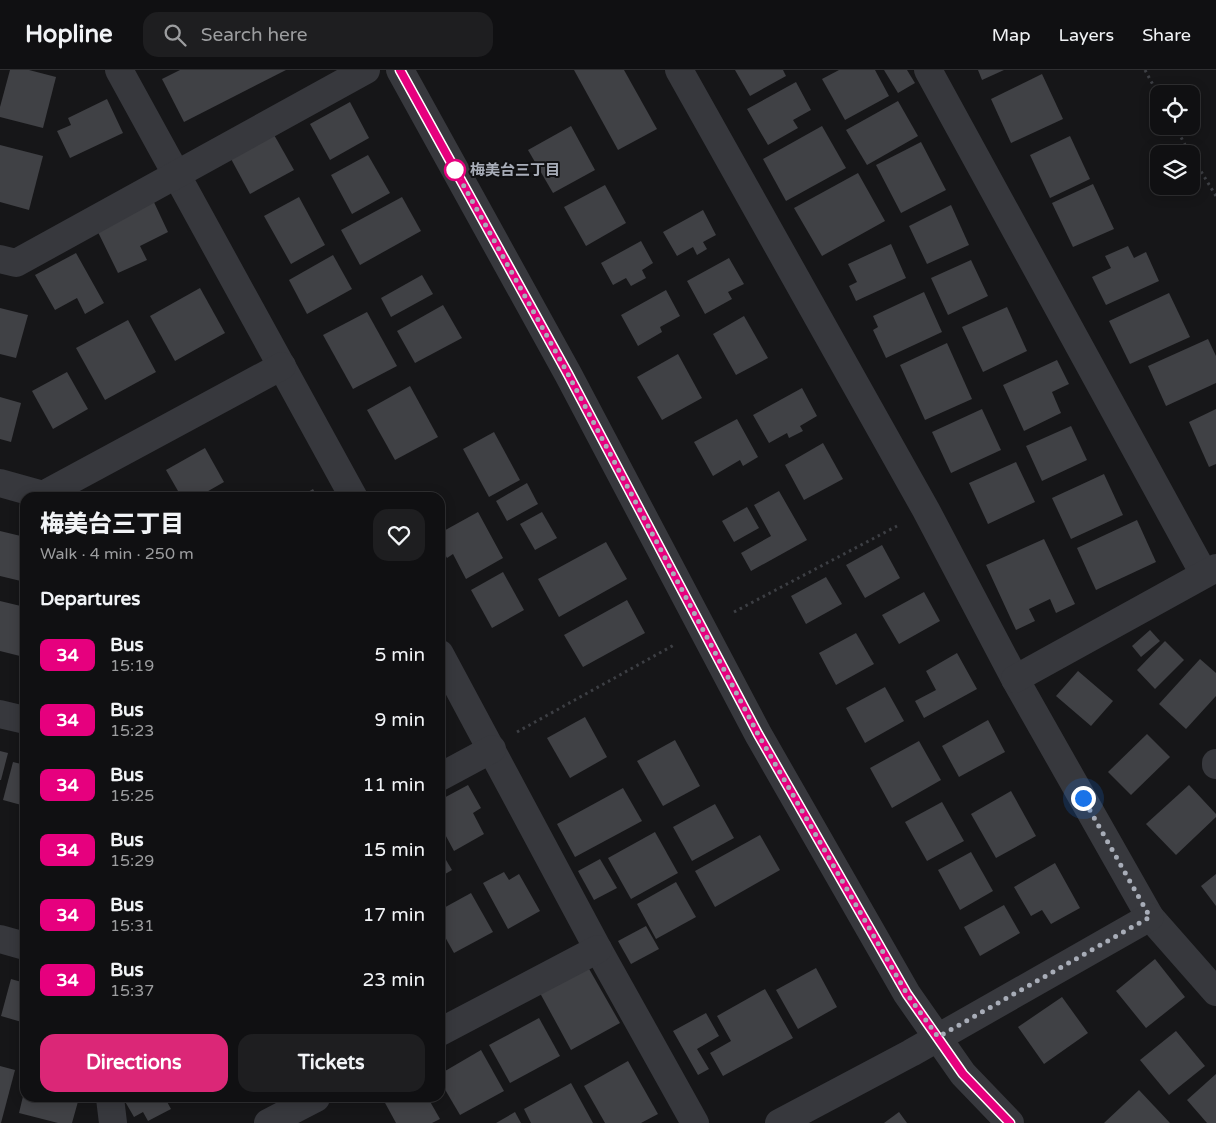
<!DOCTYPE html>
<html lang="en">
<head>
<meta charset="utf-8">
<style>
	body { margin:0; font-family:"Varela Round","Noto Sans JP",sans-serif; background:#1e1e20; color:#f1f3f6; height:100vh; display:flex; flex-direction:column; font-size:19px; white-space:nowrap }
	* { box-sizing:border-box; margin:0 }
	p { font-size:16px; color:#9c9d9f }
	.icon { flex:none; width:28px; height:28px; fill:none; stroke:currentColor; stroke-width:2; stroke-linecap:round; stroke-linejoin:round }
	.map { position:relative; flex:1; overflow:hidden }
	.panel { position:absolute; left:20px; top:422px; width:425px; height:610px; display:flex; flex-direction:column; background:#101012; border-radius:15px; box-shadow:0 2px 12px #0003,0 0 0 1px #303032 }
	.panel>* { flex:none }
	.badge { padding:0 10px; border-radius:8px; font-size:18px; line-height:32px }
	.controls { position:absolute; left:1150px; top:15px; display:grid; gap:10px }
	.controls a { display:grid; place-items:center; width:50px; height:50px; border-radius:10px; background:#101012; box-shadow:0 2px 12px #0003,0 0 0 1px #303032; font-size:25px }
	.you { position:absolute; width:25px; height:25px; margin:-12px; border:4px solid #fff; border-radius:50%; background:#1a73e8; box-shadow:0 0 0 8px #1a73e833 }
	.map>.badge { position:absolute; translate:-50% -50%; box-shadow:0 0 0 2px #fff }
	h2 { padding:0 20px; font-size:19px; line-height:45px }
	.round { display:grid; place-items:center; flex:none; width:52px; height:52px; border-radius:15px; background:#1e1e20 }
	.summary { display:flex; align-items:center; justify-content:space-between; height:85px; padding:0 20px }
	h1 { font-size:24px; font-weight:800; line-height:38px }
	.button { display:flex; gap:10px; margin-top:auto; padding:10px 20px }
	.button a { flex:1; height:58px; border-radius:15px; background:#db2777; color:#fff; font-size:20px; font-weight:800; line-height:58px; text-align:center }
	.button a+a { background:#1e1e20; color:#f1f3f6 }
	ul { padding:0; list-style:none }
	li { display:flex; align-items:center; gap:15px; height:65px; padding:0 20px }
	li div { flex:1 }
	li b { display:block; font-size:19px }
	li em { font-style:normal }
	li .badge { min-width:55px; font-weight:700; text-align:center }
	header { display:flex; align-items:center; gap:30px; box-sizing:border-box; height:70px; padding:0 25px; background:#101012; border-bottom:1px solid #303032 }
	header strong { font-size:24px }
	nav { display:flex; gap:28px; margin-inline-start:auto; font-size:18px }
	.search { width:350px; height:45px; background:#1e1e20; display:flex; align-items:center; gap:12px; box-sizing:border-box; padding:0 18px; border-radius:15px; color:#9c9d9f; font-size:19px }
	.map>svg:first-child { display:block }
</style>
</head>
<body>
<header>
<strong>Hopline</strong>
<div class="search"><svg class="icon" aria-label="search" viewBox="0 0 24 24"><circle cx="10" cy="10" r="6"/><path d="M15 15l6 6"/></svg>Search here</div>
<nav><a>Map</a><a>Layers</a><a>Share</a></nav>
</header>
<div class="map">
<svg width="1216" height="1053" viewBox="0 0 1216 1053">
	<rect width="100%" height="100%" fill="#161618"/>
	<g fill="#404145">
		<polygon points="10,0 29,0 56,7 43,58 0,47 0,37"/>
		<polygon points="180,0 286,0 184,52 162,9"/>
		<polygon points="574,0 624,0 657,59 618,80"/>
		<polygon points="735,0 783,0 786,6 750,26"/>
		<polygon points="839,0 875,0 889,26 845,50 822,9"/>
		<polygon points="884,0 907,0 915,13 898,23"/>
		<polygon points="978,0 1004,0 982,10"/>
		<polygon points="1042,4 1063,49 1011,73 991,29"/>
		<polygon points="796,12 811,40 793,50 798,58 768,75 747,39"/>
		<polygon points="107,29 123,63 70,88 57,61 71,55 68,48"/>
		<polygon points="898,31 918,66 867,95 846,60"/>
		<polygon points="350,32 369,68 330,90 310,54"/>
		<polygon points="571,56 595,100 553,123 528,80"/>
		<polygon points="822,56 846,98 786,131 763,89"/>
		<polygon points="273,63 294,100 250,124 230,87"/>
		<polygon points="1070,66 1090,109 1050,128 1030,85"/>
		<polygon points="921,72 946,120 901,143 876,95"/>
		<polygon points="0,75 43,86 29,140 0,132"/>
		<polygon points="368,85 390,123 352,144 331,105"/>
		<polygon points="858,103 885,151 822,186 794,138"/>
		<polygon points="1093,114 1114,159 1073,177 1052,133"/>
		<polygon points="605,115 626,153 586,176 564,137"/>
		<polygon points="299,127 325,175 291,194 264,146"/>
		<polygon points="402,127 421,161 360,195 341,160"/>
		<polygon points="152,128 168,162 140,176 147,190 118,203 95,156"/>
		<polygon points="951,135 969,175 927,194 909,156"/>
		<polygon points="703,140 716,165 703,172 707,179 697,185 693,177 677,186 663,162"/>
		<polygon points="641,171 653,193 642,200 646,208 631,216 626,208 613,215 601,193"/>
		<polygon points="891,174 906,208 856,231 849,216 857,212 848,194"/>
		<polygon points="1128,176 1134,188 1146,182 1159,211 1106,235 1092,207 1111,198 1105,186"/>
		<polygon points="76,183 104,233 85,244 77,228 55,240 35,205"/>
		<polygon points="333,185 352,219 307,244 289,210"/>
		<polygon points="729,188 744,214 728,222 732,229 705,244 687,211"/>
		<polygon points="971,190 988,226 948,245 931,208"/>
		<polygon points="422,205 433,224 391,247 381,228"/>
		<polygon points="200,218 225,263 175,291 150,246"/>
		<polygon points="666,220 680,246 660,257 662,262 638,276 621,245"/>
		<polygon points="924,222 942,262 886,288 873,260 878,257 873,246"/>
		<polygon points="1169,223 1190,267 1130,294 1109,251"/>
		<polygon points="443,235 462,268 415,293 397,261"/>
		<polygon points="1007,237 1027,281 983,302 962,257"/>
		<polygon points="0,238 28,245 16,288 0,284"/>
		<polygon points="367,242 397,296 353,319 323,265"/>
		<polygon points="744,246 768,288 736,305 713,264"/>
		<polygon points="128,250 156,302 105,330 76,278"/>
		<polygon points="1208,269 1216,286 1216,313 1166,336 1148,296"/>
		<polygon points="947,273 972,329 925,350 900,295"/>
		<polygon points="678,284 702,328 662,350 637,307"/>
		<polygon points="1057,290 1069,314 1052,322 1061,343 1024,361 1003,315"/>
		<polygon points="67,302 88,339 53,359 32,321"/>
		<polygon points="410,316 438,367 395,390 367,340"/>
		<polygon points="802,318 817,346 800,356 803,361 789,368 787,363 769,373 753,345"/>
		<polygon points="0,327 21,333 11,372 0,369"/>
		<polygon points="982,339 1001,380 951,403 932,362"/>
		<polygon points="1216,339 1216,394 1209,397 1189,352"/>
		<polygon points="737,349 758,387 743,396 740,390 713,406 694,372"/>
		<polygon points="1071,356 1087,390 1042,411 1026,376"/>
		<polygon points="494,362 520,410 489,427 463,379"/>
		<polygon points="823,373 843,409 804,430 785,395"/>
		<polygon points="205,378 224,412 196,428 182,428 166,400"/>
		<polygon points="1016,392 1035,432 988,454 969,413"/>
		<polygon points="1104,404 1123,445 1071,469 1052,428"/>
		<polygon points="527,413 538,434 507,451 496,431"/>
		<polygon points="313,419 318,428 298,428"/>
		<polygon points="779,421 807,470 751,501 741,483 771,466 754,435"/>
		<polygon points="747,437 759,458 734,472 722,451"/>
		<polygon points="478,442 503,488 466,509 453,484 447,488 440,476 440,463"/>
		<polygon points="542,442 557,468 535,480 520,454"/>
		<polygon points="1137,450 1156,492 1096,520 1077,478"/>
		<polygon points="0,461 25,467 25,512 0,506"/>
		<polygon points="1044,469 1075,534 1056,543 1050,529 1029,539 1035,551 1016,560 986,495"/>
		<polygon points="606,472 627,509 559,547 538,509"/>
		<polygon points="882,475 900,508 865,528 846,495"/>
		<polygon points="503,502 524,540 492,558 471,520"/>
		<polygon points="826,507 842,534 806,554 791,526"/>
		<polygon points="924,522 940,551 899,574 882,545"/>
		<polygon points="627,530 645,563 583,597 564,565"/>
		<polygon points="0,531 25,537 25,568 20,586 0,581"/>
		<polygon points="1150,560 1160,571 1141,587 1132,576"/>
		<polygon points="856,563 874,594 836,615 819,583"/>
		<polygon points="1165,571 1184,590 1155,619 1137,600"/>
		<polygon points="957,583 977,619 924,648 915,631 936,620 926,601"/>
		<polygon points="1200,589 1216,603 1216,626 1186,659 1159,634"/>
		<polygon points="1078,601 1113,631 1091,656 1056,626"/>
		<polygon points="885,617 904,651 865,673 846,638"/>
		<polygon points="585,647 607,687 570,708 547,668"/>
		<polygon points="988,650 1005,682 959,707 942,676"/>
		<polygon points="1147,664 1170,687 1131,725 1108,702"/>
		<polygon points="675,670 700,716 663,736 637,691"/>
		<polygon points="919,671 941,710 892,738 870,698"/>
		<polygon points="0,681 8,683 1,710 0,710"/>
		<polygon points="13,692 25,695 25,736 3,730"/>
		<polygon points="468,715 481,738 473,743 484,764 454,781 440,755 440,730"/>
		<polygon points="1189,715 1216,744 1216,747 1176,785 1146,754"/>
		<polygon points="623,718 642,751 575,787 557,754"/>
		<polygon points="1011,721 1036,766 996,788 971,744"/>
		<polygon points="942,732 964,771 927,791 905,752"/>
		<polygon points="715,734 734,768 692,791 673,757"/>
		<polygon points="655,762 678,803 631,829 608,788"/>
		<polygon points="760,765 780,800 715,837 695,801"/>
		<polygon points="440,780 452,800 440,807"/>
		<polygon points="971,782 993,821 960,840 938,800"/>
		<polygon points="600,789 617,818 594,830 578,801"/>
		<polygon points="1055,793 1080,838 1051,854 1042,840 1031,846 1014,817"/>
		<polygon points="504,802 509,810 519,804 540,841 508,859 483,813"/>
		<polygon points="1216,804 1216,836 1201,816"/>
		<polygon points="676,812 696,847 656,869 637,834"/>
		<polygon points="471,823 493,862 454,883 440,858 440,840"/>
		<polygon points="1004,835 1020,863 980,886 964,857"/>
		<polygon points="646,856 659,879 631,894 618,871"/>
		<polygon points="1155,889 1185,927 1146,958 1116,921"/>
		<polygon points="588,897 620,953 571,980 540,923"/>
		<polygon points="816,898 837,937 798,959 776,920"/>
		<polygon points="11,909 25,913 25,953 1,946"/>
		<polygon points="765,919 793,968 723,1006 710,983 731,971 717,946"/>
		<polygon points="1062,927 1088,963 1044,994 1018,957"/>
		<polygon points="706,943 719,966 697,979 709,999 698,1005 673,961"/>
		<polygon points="539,948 560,986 510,1013 489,975"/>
		<polygon points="1176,961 1205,996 1169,1025 1140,990"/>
		<polygon points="481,980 504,1021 460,1045 440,1011 440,1004"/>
		<polygon points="628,991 658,1044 641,1053 605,1053 584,1016"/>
		<polygon points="0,996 15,1000 1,1053 0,1053"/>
		<polygon points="1216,1004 1216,1053 1207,1053 1187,1030"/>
		<polygon points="571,1013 593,1053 531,1053 524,1039"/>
		<polygon points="1139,1020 1170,1053 1104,1053"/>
		<polygon points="24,1022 25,1028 79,1028 72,1053 58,1053 19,1043"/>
		<polygon points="123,1028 165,1028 171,1039 148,1051 143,1042 134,1047"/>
		<polygon points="391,1028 428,1028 440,1049 432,1053 396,1053 384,1031"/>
		<polygon points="515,1042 521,1053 496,1053"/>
		<polygon points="899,1042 907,1053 884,1053"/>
	</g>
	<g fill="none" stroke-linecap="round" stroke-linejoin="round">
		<g stroke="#3d3f44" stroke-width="3" stroke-dasharray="2.5 4" stroke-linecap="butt">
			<polyline points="1145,0 1159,26"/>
			<polyline points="1175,56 1190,84"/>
			<polyline points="1191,85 1216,126"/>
			<polyline points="734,542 897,456"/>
			<polyline points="517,662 674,575"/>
		</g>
		<g stroke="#37383d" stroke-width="28">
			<polyline points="119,0 354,428"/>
			<polyline points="400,0 568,304 758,664 907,924 963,1004 1010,1053"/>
			<polyline points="679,0 926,440 1015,609 1150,847 1216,922"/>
			<polyline points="928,0 1204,504"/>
			<polyline points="0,189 16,193 366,0"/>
			<polyline points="0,413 43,425 282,296"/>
			<polyline points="440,584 598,879 695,1053"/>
			<polyline points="1015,609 1216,498"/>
			<polyline points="0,644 25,650"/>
			<polyline points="1216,693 1216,695"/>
			<polyline points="440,707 492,679"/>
			<polyline points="0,869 25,876"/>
			<polyline points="440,962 598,879"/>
			<polyline points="110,1028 113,1053"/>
			<polyline points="268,1053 316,1028"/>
			<polyline points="779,1053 911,983 1150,847"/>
		</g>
	</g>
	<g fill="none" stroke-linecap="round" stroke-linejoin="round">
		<g stroke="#fff" stroke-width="11">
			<polyline id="line" points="400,0 568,304 758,664 907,924 963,1004 1010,1053"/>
		</g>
		<use href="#line" stroke="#e6007e" stroke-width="8"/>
		<polyline stroke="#a8adb8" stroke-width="5" stroke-dasharray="0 9" points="455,100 568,304 758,664 907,924 938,967 1150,847 1083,728"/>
	</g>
	<circle fill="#fff" stroke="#e6007e" stroke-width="2.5" cx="455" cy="100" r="10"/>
	<g text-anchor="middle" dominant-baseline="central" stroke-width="4" stroke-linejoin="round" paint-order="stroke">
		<g font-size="15" font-weight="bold" fill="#a8adb8" stroke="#111113" text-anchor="start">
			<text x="470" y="100">梅美台三丁目</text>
		</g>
	</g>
</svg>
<div class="controls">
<a><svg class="icon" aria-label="locate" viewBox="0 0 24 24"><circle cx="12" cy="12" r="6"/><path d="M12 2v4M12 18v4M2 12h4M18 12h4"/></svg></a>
<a><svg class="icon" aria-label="layers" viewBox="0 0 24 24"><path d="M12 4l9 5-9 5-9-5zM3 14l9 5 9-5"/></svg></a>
</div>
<div class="you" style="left:1083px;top:728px"></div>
<section class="panel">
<div class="summary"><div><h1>梅美台三丁目</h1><p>Walk · 4 min · 250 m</p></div><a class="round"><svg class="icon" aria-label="heart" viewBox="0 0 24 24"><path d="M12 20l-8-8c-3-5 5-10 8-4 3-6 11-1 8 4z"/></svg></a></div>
<h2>Departures</h2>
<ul>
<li><span class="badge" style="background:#e6007e;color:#fff">34</span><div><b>Bus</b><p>15:19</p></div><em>5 min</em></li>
<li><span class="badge" style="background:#e6007e;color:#fff">34</span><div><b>Bus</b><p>15:23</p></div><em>9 min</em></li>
<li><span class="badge" style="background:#e6007e;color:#fff">34</span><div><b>Bus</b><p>15:25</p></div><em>11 min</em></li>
<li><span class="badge" style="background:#e6007e;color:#fff">34</span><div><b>Bus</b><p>15:29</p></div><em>15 min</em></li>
<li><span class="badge" style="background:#e6007e;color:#fff">34</span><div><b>Bus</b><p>15:31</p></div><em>17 min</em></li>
<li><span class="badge" style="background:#e6007e;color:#fff">34</span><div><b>Bus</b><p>15:37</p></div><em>23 min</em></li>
</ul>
<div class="button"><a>Directions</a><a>Tickets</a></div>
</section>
</div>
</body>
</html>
